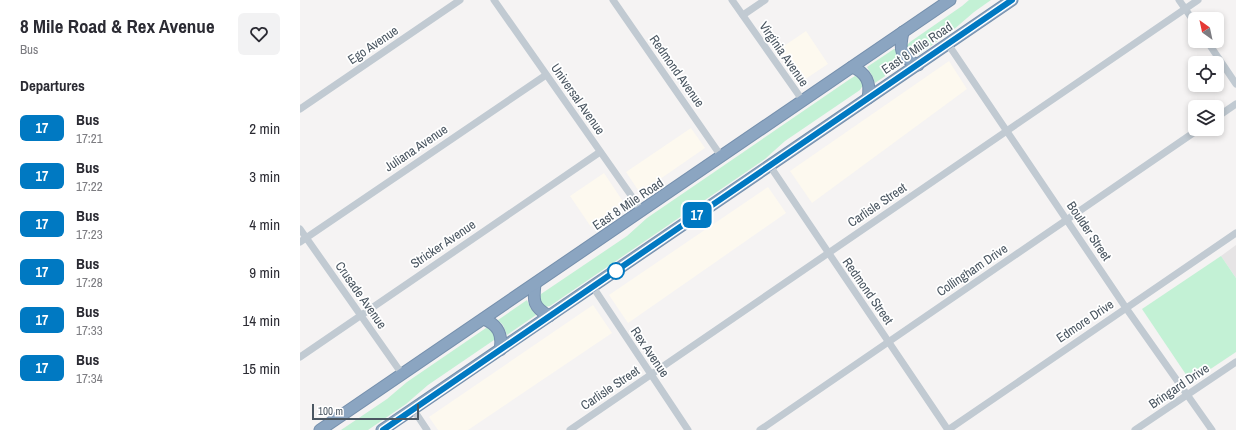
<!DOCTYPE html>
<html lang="en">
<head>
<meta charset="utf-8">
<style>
	body { margin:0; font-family:"Archivo Narrow",sans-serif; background:#f2f2f3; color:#2b2b33; height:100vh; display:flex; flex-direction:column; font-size:15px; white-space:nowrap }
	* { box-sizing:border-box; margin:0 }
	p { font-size:13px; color:#7c7c81 }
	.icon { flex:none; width:22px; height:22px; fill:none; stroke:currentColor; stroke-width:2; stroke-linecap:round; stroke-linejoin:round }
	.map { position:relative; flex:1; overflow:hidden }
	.sheet { display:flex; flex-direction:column; background:#fff; width:300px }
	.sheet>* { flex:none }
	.badge { padding:0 8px; border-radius:6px; font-size:14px; line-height:26px }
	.needle { width:26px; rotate:327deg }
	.tools { position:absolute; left:888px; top:12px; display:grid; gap:8px }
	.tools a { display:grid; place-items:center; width:36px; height:36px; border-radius:6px; background:#fff; box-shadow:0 2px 6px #0003; font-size:20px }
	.scale { position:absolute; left:12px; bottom:10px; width:107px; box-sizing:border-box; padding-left:4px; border:2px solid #4a5661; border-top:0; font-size:11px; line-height:14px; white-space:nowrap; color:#4a5661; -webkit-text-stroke:3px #fff; paint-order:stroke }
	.map>.badge { position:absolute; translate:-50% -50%; box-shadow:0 0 0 2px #fff }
	h2 { padding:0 20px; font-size:15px; line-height:36px }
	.round { display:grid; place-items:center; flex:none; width:42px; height:42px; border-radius:6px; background:#f2f2f3 }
	.overview { display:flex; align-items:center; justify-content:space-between; height:68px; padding:0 20px }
	h1 { font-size:19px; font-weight:700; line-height:30px }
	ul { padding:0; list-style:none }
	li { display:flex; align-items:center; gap:12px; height:48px; padding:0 20px }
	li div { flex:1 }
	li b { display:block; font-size:15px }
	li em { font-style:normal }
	li .badge { min-width:44px; font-weight:700; text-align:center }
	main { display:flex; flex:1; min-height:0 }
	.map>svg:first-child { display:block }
</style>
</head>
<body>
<main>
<section class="sheet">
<div class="overview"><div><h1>8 Mile Road &amp; Rex Avenue</h1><p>Bus</p></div><a class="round"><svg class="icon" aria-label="heart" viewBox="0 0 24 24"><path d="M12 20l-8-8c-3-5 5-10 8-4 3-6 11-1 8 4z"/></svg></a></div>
<h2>Departures</h2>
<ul>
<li><span class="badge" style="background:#0079c2;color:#fff">17</span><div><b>Bus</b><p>17:21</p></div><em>2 min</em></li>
<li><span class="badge" style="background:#0079c2;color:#fff">17</span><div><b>Bus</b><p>17:22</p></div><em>3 min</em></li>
<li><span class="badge" style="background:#0079c2;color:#fff">17</span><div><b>Bus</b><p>17:23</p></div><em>4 min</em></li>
<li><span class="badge" style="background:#0079c2;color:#fff">17</span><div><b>Bus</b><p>17:28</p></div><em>9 min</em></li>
<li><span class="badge" style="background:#0079c2;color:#fff">17</span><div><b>Bus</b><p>17:33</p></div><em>14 min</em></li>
<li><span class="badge" style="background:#0079c2;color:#fff">17</span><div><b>Bus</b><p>17:34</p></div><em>15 min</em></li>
</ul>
</section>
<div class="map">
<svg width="936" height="430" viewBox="0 0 936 430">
	<rect width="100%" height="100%" fill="#f5f3f3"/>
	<g fill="#fdf9ef">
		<polygon points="506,31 528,64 501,82 478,50"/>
		<polygon points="649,61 667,89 512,203 490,171"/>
		<polygon points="391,128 405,148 340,193 326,172"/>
		<polygon points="304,173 324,203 291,227 270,196"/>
		<polygon points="468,187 486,213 328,323 309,295"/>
		<polygon points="293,305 312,333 168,430 138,430 129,417"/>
	</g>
	<polygon fill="#e6e4e5" points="936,245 936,278 921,256"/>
	<g fill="#c3f1d5">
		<polygon points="669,0 691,0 674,12 652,31 618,55 612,55 607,52 606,46 610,42 662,6"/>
		<polygon points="594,49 595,49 597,55 603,64 575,83 573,77 567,67"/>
		<polygon points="555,76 562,80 563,85 560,90 485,141 465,159 250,306 245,307 240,303 240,296 241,294 327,236 347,218 550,79"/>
		<polygon points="921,256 936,278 936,352 891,382 842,309"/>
		<polygon points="227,300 231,309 236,315 207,335 203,325 198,320"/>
		<polygon points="186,328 192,329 195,334 194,340 128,385 106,404 68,430 41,430 87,399 107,382"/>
	</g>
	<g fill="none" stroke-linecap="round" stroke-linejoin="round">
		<g stroke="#7690ad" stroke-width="13">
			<g id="highway">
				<path d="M603 32C599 50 600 57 618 65"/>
				<path d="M552 67C567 73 571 83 568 98"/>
				<path d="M235 284C233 301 233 307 249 316"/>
				<path d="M184 319C198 325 203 334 200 350"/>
				<polyline points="20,430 650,0"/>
				<polyline points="82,430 712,0"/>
			</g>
		</g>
		<g stroke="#c1cad2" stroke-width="7">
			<polyline points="194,0 342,211"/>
			<polyline points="313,0 421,156"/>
			<polyline points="432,0 503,101"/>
			<polyline points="879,0 895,23"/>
			<polyline points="443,15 465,0"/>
			<polyline points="907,41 936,84"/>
			<polyline points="648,44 826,308 912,430"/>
			<polyline points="0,109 160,0"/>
			<polyline points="917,117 936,104"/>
			<polyline points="470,166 648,430"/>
			<polyline points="0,229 102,374"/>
			<polyline points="0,242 246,75"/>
			<polyline points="293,287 388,430"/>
			<polyline points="0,357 300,152"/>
			<polyline points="113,409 127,430"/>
			<polyline points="270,430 898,0"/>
			<polyline points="460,430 899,129"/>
			<polyline points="648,430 936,233"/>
			<polyline points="835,430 936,362"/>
		</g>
		<use href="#highway" stroke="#8ba5c1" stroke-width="11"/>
	</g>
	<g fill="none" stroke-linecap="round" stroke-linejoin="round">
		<g stroke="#fff" stroke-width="9">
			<polyline id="line" points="83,430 712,0"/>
		</g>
		<use href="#line" stroke="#0079c2" stroke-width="6"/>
	</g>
	<circle fill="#fff" stroke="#0079c2" stroke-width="2" cx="316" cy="271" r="8"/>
	<g text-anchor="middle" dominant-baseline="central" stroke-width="3.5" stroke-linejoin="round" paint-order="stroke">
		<g font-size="13" fill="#4a5661" stroke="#fff">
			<text transform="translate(73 45) rotate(-34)">Ego Avenue</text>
			<text transform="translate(617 48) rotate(-34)">East 8 Mile Road</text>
			<text transform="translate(484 54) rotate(55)">Virginia Avenue</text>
			<text transform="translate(377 71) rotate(55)">Redmond Avenue</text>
			<text transform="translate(278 99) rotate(55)">Universal Avenue</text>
			<text transform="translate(116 148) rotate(-34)">Juliana Avenue</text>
			<text transform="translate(328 204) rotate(-34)">East 8 Mile Road</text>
			<text transform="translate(577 205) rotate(-34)">Carlisle Street</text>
			<text transform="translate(789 231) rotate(56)">Boulder Street</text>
			<text transform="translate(143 244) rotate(-34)">Stricker Avenue</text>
			<text transform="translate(672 270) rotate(-34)">Collingham Drive</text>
			<text transform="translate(568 291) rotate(55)">Redmond Street</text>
			<text transform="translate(61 295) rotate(55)">Crusade Avenue</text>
			<text transform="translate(785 321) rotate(-34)">Edmore Drive</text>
			<text transform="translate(350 352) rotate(56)">Rex Avenue</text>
			<text transform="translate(879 386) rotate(-34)">Bringard Drive</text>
			<text transform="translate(310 388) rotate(-34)">Carlisle Street</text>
		</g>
	</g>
</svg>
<div class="tools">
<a><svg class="needle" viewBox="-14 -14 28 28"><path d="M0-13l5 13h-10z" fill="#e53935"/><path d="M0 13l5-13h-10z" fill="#7c7c81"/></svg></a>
<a><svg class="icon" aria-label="locate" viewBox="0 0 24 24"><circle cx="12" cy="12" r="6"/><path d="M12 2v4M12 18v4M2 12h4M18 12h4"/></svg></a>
<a><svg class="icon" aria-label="layers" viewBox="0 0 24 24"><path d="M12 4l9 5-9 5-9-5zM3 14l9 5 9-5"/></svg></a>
</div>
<div class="scale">100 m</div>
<b class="badge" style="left:397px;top:215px;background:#0079c2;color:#fff">17</b>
</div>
</main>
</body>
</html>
